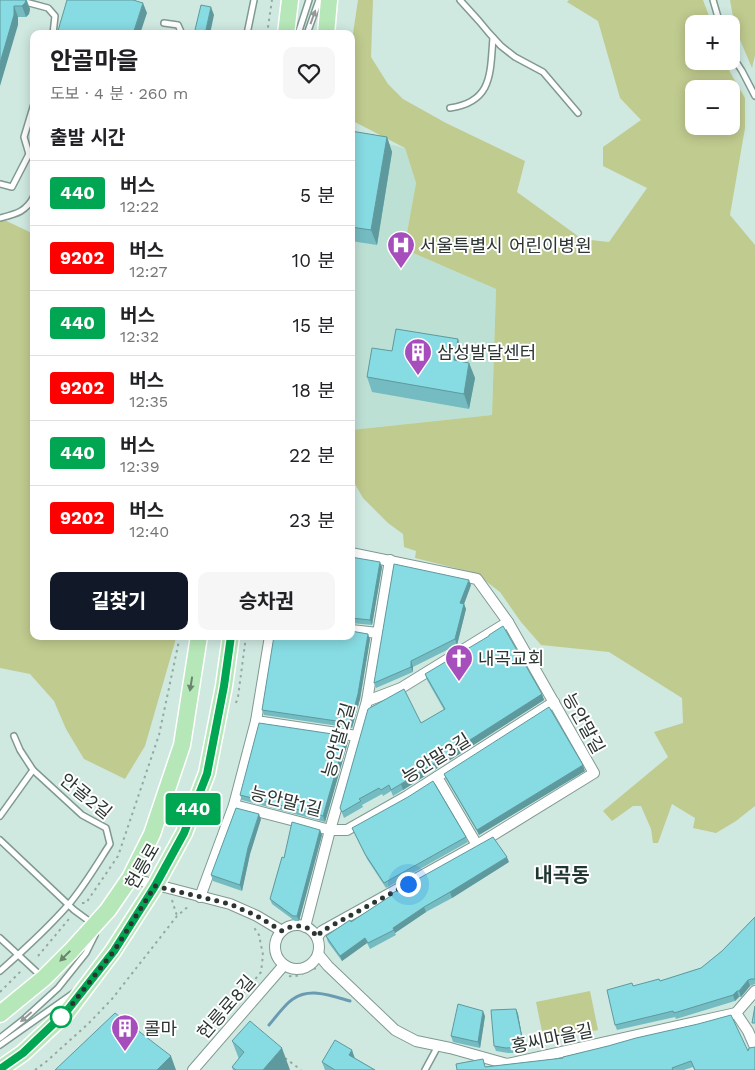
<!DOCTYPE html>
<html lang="ko">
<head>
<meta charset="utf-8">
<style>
	body { margin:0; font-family:"Work Sans","Noto Sans KR",sans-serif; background:#f6f6f6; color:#202124; height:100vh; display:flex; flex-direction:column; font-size:19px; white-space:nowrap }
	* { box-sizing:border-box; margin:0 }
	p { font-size:16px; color:#757577 }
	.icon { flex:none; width:28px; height:28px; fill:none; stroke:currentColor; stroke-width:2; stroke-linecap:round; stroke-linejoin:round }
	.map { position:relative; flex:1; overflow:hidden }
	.side { position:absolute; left:30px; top:30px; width:325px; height:610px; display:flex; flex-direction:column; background:#fff; border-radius:10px; box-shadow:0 2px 12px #0003 }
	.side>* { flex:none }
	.badge { padding:0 10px; border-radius:4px; font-size:18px; line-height:32px }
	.tools { position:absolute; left:685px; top:15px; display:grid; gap:10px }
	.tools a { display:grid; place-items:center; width:55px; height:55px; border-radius:10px; background:#fff; box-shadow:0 2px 12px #0003; font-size:25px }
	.you { position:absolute; width:25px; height:25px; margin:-12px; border:4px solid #fff; border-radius:50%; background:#1a73e8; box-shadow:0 0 0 8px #1a73e833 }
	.map>.badge { position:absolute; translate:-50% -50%; box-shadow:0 0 0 2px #fff }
	h2 { padding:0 20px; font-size:19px; line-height:45px }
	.round { display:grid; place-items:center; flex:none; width:52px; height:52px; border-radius:10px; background:#f6f6f6 }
	.summary { display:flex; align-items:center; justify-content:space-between; height:85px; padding:0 20px }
	h1 { font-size:24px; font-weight:700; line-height:38px }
	.button { display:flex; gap:10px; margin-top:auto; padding:10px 20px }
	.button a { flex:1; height:58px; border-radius:10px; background:#111827; color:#fff; font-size:20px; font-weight:700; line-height:58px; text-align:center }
	.button a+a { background:#f6f6f6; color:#202124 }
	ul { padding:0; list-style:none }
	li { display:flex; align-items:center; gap:15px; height:65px; padding:0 20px; border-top:1px solid #e0e0e0 }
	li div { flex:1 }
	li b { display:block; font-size:19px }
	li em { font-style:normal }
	li .badge { min-width:55px; font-weight:700; text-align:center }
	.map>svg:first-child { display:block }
</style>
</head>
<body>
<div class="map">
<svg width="755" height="1070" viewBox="0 0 755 1070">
	<rect width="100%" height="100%" fill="#cfe9e1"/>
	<polygon fill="#bde0d5" points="351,135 405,148 416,183 404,249 496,289 492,415 351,430"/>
	<g fill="#c0cb8f" fill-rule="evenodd">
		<path d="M358 0H373L371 57 388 84 403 99 446 123 525 161 517 192 582 239 609 242 647 188 603 166V147L641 120 620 98 598 21 567 2 569 0H703L712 24H694V61H726L730 72 745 98V128L730 215 755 245V806L736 821 716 833 693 828 695 818 672 804 658 843H653L651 829 641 806H633L612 821 603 811 668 757 654 732 683 723 682 698 609 652 541 645 521 622 500 592 475 573 415 558 416 551 404 547 403 534 388 523 363 498 351 477V430L492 415 496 289 404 249 416 183 405 148 351 120V47ZM694 89H731V126H694Z"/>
		<polygon points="730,0 755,0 755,55 752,68 735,28"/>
		<polygon points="0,218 34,234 34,636 176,636 175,642 145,746 125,779 84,759 66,729 54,701 30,674 0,668"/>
		<polygon points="590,991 598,1030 544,1041 536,1002"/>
	</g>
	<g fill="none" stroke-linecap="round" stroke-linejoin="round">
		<path stroke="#6b9bb2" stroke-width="3" d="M269 1025C275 1018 286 1003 293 999 310 987 332 996 350 1001"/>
		<g stroke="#809991" stroke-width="8">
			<g id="lane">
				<polyline points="18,0 48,8 55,16 53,34"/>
				<polyline points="460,0 479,21 489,33 501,46 515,57 543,72 578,113"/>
				<polyline points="713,0 720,24"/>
				<polyline points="164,23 178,25 182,34"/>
				<polyline points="247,34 254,0"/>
				<polyline points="298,34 309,0"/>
				<polyline points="307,34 319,0"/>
				<polyline points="731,54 742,71 755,96"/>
				<polyline points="34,104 24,137 29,154 34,155"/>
				<path d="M450 108C493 102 490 73 493 38"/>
				<polyline points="0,184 12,187 29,154"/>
				<path d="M0 218C16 214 26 212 34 196"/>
				<polyline points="0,816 33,770"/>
				<polyline points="0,840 74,910 93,924"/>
				<polyline points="0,938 41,976"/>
				<path d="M0 971C24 950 48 928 69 904 85 885 97 864 110 844L106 828 82 815 33 770 20 750 14 736"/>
				<polyline points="0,1038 23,1020 58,988 86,953 95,935"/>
				<polyline points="0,1045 75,992"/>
				<polyline points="425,1070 438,1046"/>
			</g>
		</g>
		<g stroke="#809991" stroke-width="12">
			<g id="street">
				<polyline points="351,630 378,633"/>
				<polyline points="367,701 401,688 508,622"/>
				<polyline points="256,721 357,736"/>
				<polyline points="437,777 477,845"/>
				<polyline points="234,805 330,830 347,830 407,796 554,702"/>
				<polyline points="130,878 230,904 257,916 282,931"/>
				<polyline points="200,897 234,805 256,721 270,636"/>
				<circle cx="297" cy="947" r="22"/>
				<polyline points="305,927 330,830 367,701 390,560"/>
				<polyline points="317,937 322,931 477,845 594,773 508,622 477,579 351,553"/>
				<polyline points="318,954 328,966 395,1030 416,1041 450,1048 507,1064 736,1013 748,1031 755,1047"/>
				<polyline points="736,1013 755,991"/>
				<polyline points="193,1070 284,965"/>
			</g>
		</g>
		<g stroke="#fff" stroke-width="19">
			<g id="primary">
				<polyline points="286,34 290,0"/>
				<polyline points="326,34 329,0"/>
				<polyline points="0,1014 44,978 71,951 108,910 130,878 152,834 182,745 199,636"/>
				<polyline points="0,1069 23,1053 67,1012 113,951 155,886 184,833 207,773 224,686 231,636"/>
			</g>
		</g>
		<g stroke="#94a8a2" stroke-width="2" stroke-dasharray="2.5 4" stroke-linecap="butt">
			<polyline points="267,34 272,0"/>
			<polyline points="236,703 238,697 246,636"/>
			<polyline points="172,900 177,916"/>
			<polyline points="82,903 86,903 118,856 159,735 180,636"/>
			<polyline points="38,956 69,919"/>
			<path d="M289 976C299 978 307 970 317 968"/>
			<polyline points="0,992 21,971"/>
			<polyline points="239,999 261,972 263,955 259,935 253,926"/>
			<polyline points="285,1058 301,1070"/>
			<polyline points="35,1070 47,1061 89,1023 112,999 177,916 190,905"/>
		</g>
		<use href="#lane" stroke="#fff" stroke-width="5"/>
		<use href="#street" stroke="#fff" stroke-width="10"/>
		<use href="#primary" stroke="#b6e7b8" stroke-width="16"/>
	</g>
	<g fill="#74bcc2">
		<polygon points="0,0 27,0 30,9 29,14 26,17 18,17 18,25"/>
		<polygon points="351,131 387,137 392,152 377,245 351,241"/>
		<polygon points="392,351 463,354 462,362 469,363 475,378 469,409 372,392 367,377"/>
		<polygon points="351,557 382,567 372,625 351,623"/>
		<polygon points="471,585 464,604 466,609 457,645 413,667 413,672 376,688 374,683"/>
		<polygon points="370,639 360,699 352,728 264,715 262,710"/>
		<polygon points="425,674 542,694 544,700 403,790 393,796 391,791 383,796 382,794 362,805 363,807 344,818 340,808 421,723 444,710 427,680"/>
		<polygon points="348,742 325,822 242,800 240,795"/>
		<polygon points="585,771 479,835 446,779 444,774"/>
		<polygon points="261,819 250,854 242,891 213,881 211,875"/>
		<polygon points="352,828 466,837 468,842 386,888 367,859"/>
		<polygon points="320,830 322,835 299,921 295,921 272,904 270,899 284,858"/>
		<polygon points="509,862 452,898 426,912 395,933 396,935 370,949 367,943 342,961 328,942 326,936 351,922"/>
		<polygon points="755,917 755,984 750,986 741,997 739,997 735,1001 676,1019 675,1017 617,1030 615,1025 634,986 660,981 701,968 722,951"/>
		<polygon points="516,1009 518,1014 525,1053 508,1053 496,1051 494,1046"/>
		<polygon points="485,1016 480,1048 453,1042 451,1036"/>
		<polygon points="232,1041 290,1070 233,1070 232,1067 239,1059"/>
		<polygon points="608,1046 755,1070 694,1070 693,1067 684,1070 457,1070 563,1058"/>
		<polygon points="355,1058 375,1070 325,1070 322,1062"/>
	</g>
	<g fill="#5e999e">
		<polygon points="26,0 30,9 29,14 26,17 22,6"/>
		<polygon points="143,3 147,13 140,34 133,34"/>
		<polygon points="14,6 18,17 18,25 0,86 0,63"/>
		<polygon points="211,7 214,15 210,34 205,34"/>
		<polygon points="387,137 392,152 377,245 371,230"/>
		<polygon points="351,278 354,285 351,301"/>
		<polygon points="351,314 354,321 355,331 351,351"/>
		<polygon points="458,339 463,354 460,375 454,360"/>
		<polygon points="469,363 475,378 469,409 464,394"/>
		<polygon points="380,562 382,567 372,625 370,620"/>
		<polygon points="469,580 471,585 464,604 466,609 457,645 455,639 460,603"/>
		<polygon points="368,634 370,639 360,699 352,728 350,723"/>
		<polygon points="411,661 413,667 413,672 411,667"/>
		<polygon points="542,694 544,700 403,790 401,784"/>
		<polygon points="346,736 348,742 325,822 323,816"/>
		<polygon points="583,765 585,771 479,835 477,830"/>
		<polygon points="259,814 261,819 250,854 242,891 240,885 248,848"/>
		<polygon points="320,830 322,835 299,921 297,916"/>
		<polygon points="507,857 509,862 452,898 450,892"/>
		<polygon points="424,907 426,912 395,933 393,928"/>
		<polygon points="365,938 367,943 342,961 340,956"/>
		<polygon points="748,980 750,986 741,997 739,991"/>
		<polygon points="737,991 739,997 735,1001 733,995"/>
		<polygon points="516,1009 518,1014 525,1053 524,1047"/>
		<polygon points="483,1011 485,1016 480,1048 478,1042"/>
		<polygon points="282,1048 290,1070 263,1070"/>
		<polygon points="352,1050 359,1070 349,1055"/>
		<polygon points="171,1056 176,1070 157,1070"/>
	</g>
	<g fill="#87dbe2" stroke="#5e999e">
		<polygon points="0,0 26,0 25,3 22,6 14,6 14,15 0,63"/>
		<polygon points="67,0 133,0 143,3 133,34 57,34"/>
		<polygon points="201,5 211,7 205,34 194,34"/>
		<polygon points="220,32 220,34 211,34"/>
		<polygon points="351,131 387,137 371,230 351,227"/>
		<polygon points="396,329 458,339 454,360 469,363 464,394 367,377 372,348 392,351"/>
		<polygon points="351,557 380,562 370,620 351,618"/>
		<polygon points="394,564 469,580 460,603 464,604 455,639 411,661 411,667 374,683"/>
		<polygon points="503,626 542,694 401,784 391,790 389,785 381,790 379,788 359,799 361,801 342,812 340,808 368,709 404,689 421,723 445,709 425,674 489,636 489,635"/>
		<polygon points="351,631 368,634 358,694 350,723 262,710 274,636 351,636"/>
		<polygon points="549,707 583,765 477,830 444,774"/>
		<polygon points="259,723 346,736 323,816 240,795"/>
		<polygon points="433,781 466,837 384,883 365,854 352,828 408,797"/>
		<polygon points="236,808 259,814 248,848 240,885 211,875"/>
		<polygon points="292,822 320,830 297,916 293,916 270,899 282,857 284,858"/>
		<polygon points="493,837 507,857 450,892 424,907 393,928 394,930 368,943 365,938 340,956 326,936 350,920 351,922 392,895 391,894"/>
		<polygon points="755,917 755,979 751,979 748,980 739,991 737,991 733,995 674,1013 673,1011 615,1025 607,990 632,983 633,986 659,979 660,981 701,968 722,951"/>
		<polygon points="458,1004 483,1011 478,1042 451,1036"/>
		<polygon points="755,1006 755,1023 752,1023"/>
		<polygon points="516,1009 524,1047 506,1048 494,1046 491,1010"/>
		<polygon points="115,1013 171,1056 157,1070 55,1070"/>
		<polygon points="731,1015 748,1051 749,1048 755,1047 755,1070 695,1070 691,1061 672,1068 673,1070 457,1070 456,1064 483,1059 485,1067 563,1058 563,1057 608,1046 636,1038 698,1024"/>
		<polygon points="250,1021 282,1048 263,1070 236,1070 232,1067 244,1052 232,1041"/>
		<polygon points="335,1040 352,1050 349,1055 375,1070 335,1070 322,1062"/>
	</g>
	<defs><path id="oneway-solid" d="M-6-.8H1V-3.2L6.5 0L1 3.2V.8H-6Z" transform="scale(1.25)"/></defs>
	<g fill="#959a98">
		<use href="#oneway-solid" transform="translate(313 17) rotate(-70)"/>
		<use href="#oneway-solid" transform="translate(26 1017) rotate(139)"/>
	</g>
	<g fill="#6a856e">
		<use href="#oneway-solid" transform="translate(191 684) rotate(99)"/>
		<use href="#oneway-solid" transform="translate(65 956) rotate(135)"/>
	</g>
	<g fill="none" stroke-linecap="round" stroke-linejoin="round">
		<g stroke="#fff" stroke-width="11">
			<polyline id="line" points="0,1069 23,1053 66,1012 114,951 155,886 184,833 207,774 224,686 231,636"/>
		</g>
		<use href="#line" stroke="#00a651" stroke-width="8"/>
		<path stroke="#2b3532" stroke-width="5" stroke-dasharray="0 9" d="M61 1017 66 1012 114 951 155 886 230 904 257 916 282 931C295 923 308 924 317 937L322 931 408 884"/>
	</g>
	<defs>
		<g id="hospital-pin" transform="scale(1.4375)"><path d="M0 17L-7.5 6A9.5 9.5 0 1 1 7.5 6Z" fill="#a64fbc" stroke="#fff"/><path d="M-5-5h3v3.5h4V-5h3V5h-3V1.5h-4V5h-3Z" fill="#fff"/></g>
		<g id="building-pin" transform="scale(1.4375)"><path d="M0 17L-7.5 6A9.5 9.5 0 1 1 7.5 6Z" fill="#a64fbc" stroke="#fff"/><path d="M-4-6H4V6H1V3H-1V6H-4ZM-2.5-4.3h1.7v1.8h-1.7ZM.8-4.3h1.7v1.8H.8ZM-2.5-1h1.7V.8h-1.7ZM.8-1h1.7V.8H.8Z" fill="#fff"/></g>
		<g id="church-pin" transform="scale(1.4375)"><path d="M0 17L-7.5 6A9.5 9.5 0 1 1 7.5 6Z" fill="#a64fbc" stroke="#fff"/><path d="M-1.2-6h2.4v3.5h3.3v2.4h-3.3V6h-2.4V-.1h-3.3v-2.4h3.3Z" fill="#fff"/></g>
	</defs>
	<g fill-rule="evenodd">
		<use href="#hospital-pin" x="401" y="245"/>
		<use href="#building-pin" x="418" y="352"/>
		<use href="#church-pin" x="459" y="658"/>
		<use href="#building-pin" x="125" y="1028"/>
	</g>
	<circle fill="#fff" stroke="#00a651" stroke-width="2.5" cx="61" cy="1017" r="10"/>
	<g text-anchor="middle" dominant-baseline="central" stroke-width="4" stroke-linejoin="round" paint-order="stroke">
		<g font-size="18" fill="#2b3532" stroke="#fff" text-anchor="start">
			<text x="420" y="245">서울특별시 어린이병원</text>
			<text x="437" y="352">삼성발달센터</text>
			<text x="478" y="658">내곡교회</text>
			<text x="144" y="1028">콜마</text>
		</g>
		<g font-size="18" fill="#2b3532" stroke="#fff">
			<text transform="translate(584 723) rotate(61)">능안말길</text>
			<text transform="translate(338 740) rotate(-74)">능안말2길</text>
			<text transform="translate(436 758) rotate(-32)">능안말3길</text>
			<text transform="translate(86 796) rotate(39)">안골2길</text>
			<text transform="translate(286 801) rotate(14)">능안말1길</text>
			<text transform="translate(142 866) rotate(-60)">헌릉로</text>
			<text transform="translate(226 1007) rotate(-49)">헌릉로8길</text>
			<text transform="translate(552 1038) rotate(-12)">홍씨마을길</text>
		</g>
		<g font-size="20" font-weight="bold" fill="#1f352f" stroke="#fff">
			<text x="562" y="875">내곡동</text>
		</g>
	</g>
</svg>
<div class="tools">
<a>+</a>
<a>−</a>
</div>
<div class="you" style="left:408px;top:884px"></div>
<b class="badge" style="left:193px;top:809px;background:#00a651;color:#fff">440</b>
<section class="side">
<div class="summary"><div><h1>안골마을</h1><p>도보 · 4 분 · 260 m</p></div><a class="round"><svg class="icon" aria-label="heart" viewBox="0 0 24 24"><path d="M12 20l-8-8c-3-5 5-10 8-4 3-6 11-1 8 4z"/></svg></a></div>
<h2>출발 시간</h2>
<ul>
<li><span class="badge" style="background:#00a651;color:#fff">440</span><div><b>버스</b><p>12:22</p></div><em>5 분</em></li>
<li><span class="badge" style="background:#f00;color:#fff">9202</span><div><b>버스</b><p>12:27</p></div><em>10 분</em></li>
<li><span class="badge" style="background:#00a651;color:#fff">440</span><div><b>버스</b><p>12:32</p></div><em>15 분</em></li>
<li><span class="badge" style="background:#f00;color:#fff">9202</span><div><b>버스</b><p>12:35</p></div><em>18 분</em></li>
<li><span class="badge" style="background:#00a651;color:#fff">440</span><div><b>버스</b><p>12:39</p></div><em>22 분</em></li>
<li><span class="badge" style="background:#f00;color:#fff">9202</span><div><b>버스</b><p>12:40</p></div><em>23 분</em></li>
</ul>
<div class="button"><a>길찾기</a><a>승차권</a></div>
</section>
</div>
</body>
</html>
